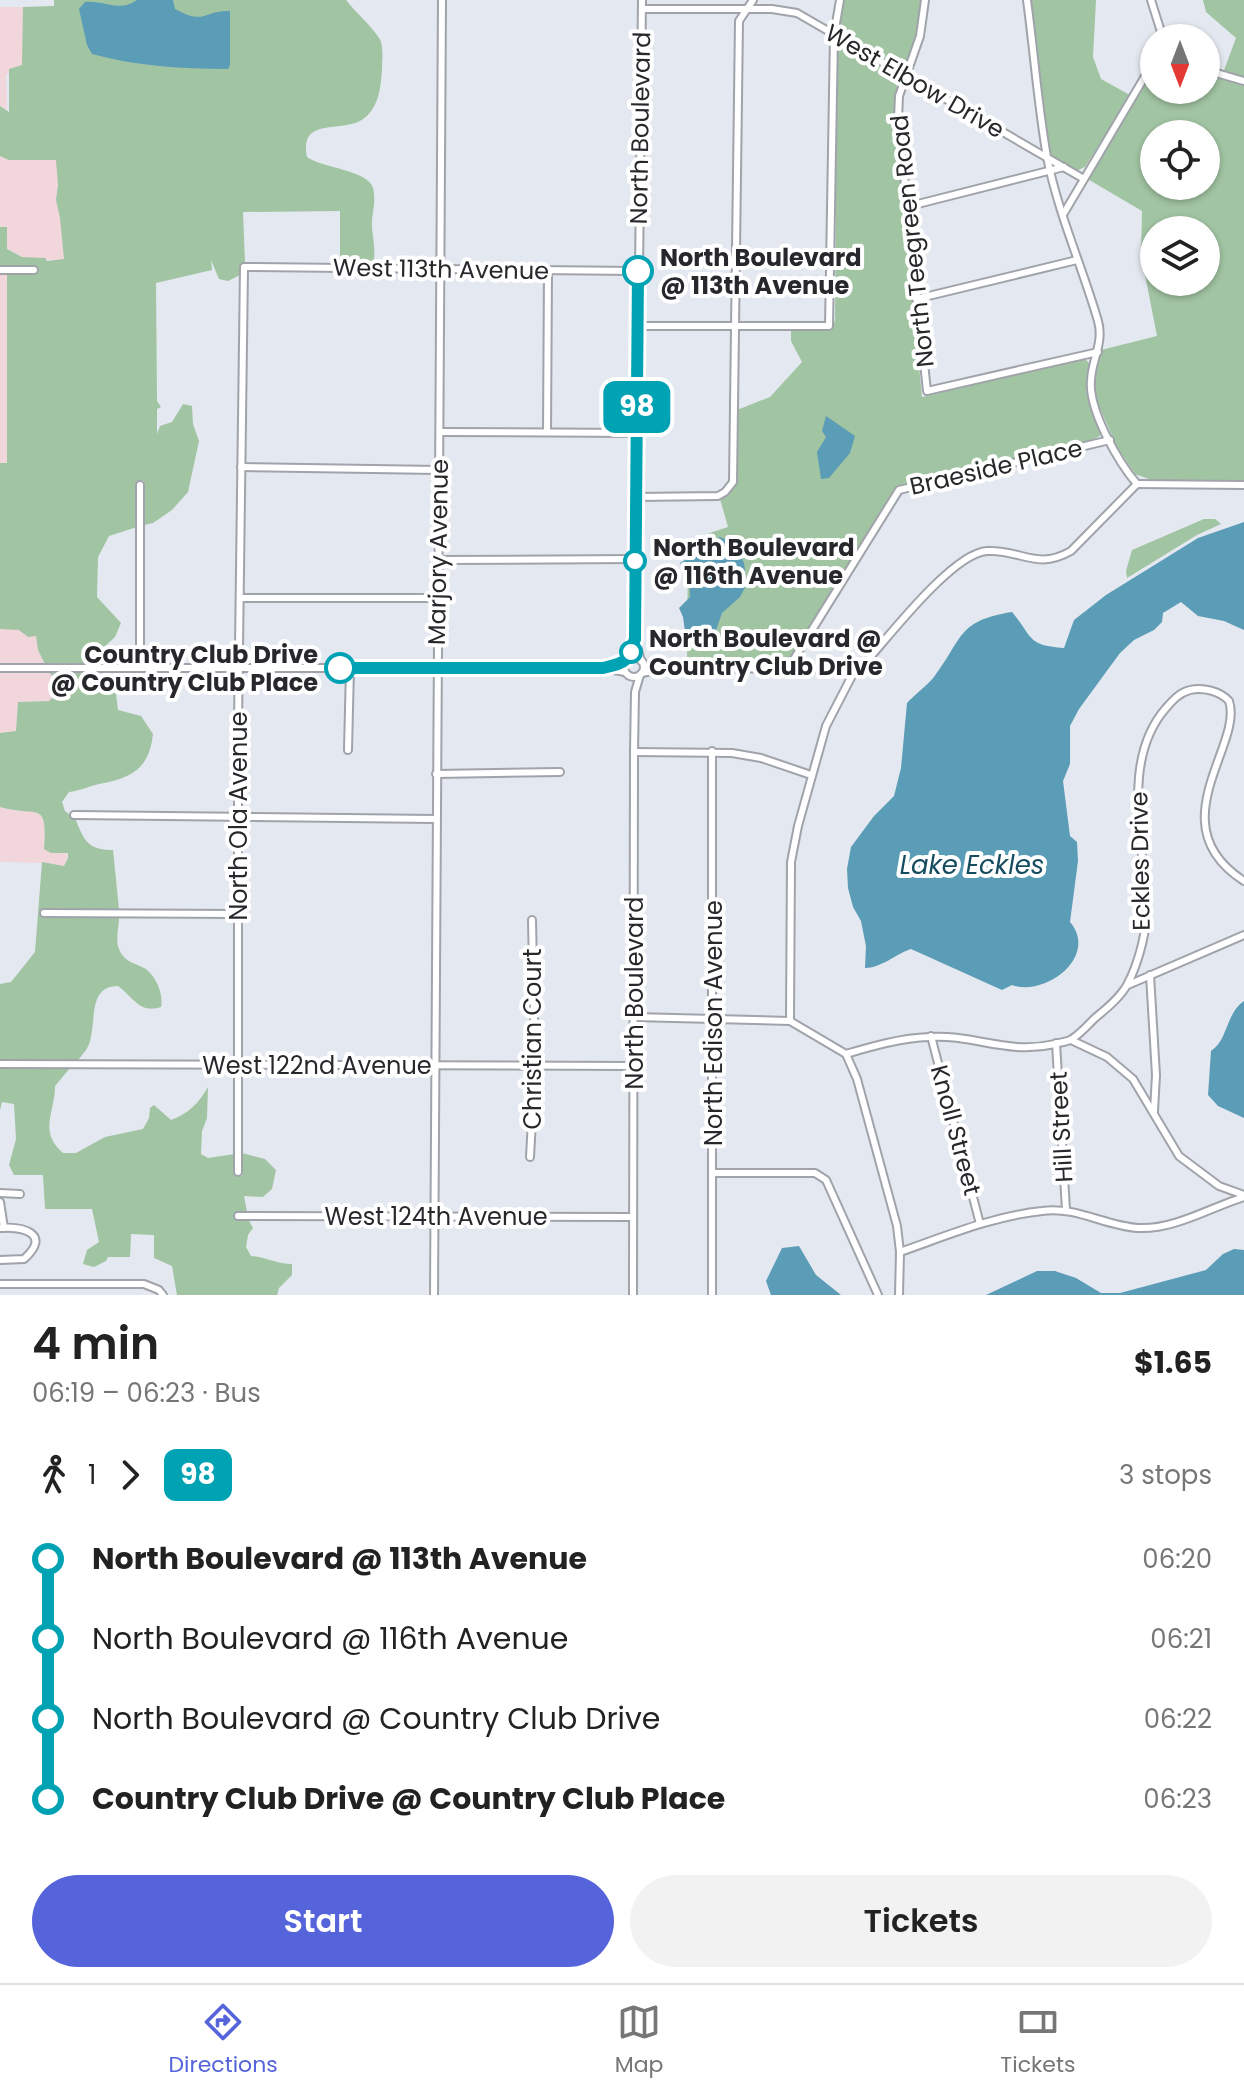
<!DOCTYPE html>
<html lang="en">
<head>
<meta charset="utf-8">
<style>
	body { margin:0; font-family:Poppins,sans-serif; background:#f2f2f2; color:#222; height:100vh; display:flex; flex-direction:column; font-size:30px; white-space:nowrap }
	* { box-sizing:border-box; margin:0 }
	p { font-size:26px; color:#767676 }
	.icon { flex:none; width:44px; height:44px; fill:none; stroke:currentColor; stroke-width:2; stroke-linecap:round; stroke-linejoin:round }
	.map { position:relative; height:1295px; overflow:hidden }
	.drawer { display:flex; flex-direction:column; background:#fff; flex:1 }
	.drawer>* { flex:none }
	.badge { padding:0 16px; border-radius:12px; font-size:28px; line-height:52px }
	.needle { width:52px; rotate:180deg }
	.tools { position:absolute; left:1140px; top:24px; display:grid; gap:16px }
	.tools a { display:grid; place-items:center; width:80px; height:80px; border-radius:50%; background:#fff; box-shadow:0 2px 6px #0004; font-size:40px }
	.map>.badge { position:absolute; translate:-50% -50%; box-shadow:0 0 0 4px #fff }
	.legs { display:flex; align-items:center; gap:12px; height:88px; padding:0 32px; font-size:26px }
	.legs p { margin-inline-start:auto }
	.summary { display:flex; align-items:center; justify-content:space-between; height:136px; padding:0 32px }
	h1 { font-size:44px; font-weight:600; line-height:60px }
	.primary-button { display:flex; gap:16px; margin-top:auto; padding:16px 32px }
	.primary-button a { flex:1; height:92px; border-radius:48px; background:#5564da; color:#fff; font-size:32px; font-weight:600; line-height:92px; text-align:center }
	.primary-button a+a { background:#f2f2f2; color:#222 }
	ul { padding:0 32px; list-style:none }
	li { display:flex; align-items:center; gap:28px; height:80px; font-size:30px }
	li i { display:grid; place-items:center; width:12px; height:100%; margin:0 10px; background:currentColor }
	li i::after { content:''; width:20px; height:20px; margin:-10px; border:6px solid; border-radius:50%; background:#fff }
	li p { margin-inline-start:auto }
	li:first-child i { background:linear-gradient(#0000 50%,currentColor 0) }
	li:last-child i { background:linear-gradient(currentColor 50%,#0000 0) }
	.tab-bar { display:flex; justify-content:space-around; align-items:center; height:112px; border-top:2px solid #e0e0e0; background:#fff; font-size:22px; color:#767676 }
	.tab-bar a { display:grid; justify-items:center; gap:4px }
	.tab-bar .selected { color:#5564da }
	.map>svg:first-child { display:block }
</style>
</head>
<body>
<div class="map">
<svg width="1244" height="1295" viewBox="0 0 1244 1295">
	<rect width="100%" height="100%" fill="#e4e8f0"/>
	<g fill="#f1d6dc">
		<polygon points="0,7 26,7 27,74 6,74 7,110 0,106"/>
		<polygon points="0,156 8,158 61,156 56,200 69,245 63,261 23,257 7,249 7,228 0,227"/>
		<polygon points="0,274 7,274 7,434 15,444 0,478"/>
		<polygon points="0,616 36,636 38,650 45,664 0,664"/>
		<polygon points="47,671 57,680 56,694 50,701 18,702 16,731 0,733 0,672"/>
		<polygon points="0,807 17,811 36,811 42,815 46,824 44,849 51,853 68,853 65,866 52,866 48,863 0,862"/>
	</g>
	<g fill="#a1c4a3" fill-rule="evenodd">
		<path d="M54 0H346C356 13 370 24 379 38 384 45 382 59 382 68 381 87 379 112 358 122 337 131 299 119 307 157 322 168 368 170 373 188 376 199 373 210 372 220 371 235 377 249 373 264H340V211L243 212 245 263 240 264V275L228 281 219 279 211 260 212 270 156 283 157 401 161 407 157 409V434L160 426 172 422 183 404 192 406 193 424 199 441 188 492 172 510 153 523 144 525V481H137V527L109 536 98 557 97 597 121 623 115 637 86 664H45L38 650 36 636 28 637 19 630 0 629V463H7V274H37V267L0 266V227H7V249L22 257 45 258 47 261 64 259 60 218 56 200 58 185 56 160H9L0 156V106L9 112V69L22 65 23 7 54 6Z"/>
		<polygon points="842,0 922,0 918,33 905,66 894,65 840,31"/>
		<polygon points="1029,0 1096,0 1093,57 1101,79 1130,95 1085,167 1076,171 1054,158 1049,150"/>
		<polygon points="1203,0 1244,0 1244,77 1223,73 1236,38 1206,12"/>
		<polygon points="845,43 892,72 897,84 895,117 922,397 1085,358 1090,365 1086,391 1101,431 1100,436 1091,441 906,484 890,497 789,662 687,664 688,540 728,527 720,499 730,492 734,485 737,410 770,397 802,362 791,341 791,331 829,330 835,321 837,50 840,44"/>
		<path d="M1154 67V90H1206V72L1244 83V480L1240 481 1160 483 1135 474 1117 447 1095 397 1093 383 1101 350 1157 336 1141 254 1142 211 1086 178ZM1154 134H1206V186H1154ZM1154 230H1206V282H1154Z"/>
		<polygon points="1204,519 1215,519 1221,524 1197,535 1127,578 1126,571 1132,550"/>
		<path d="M47 671 84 672 87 680 102 684 116 694 118 710 141 716 153 734C149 769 132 778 99 784 89 786 80 791 69 792L62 802 65 811 70 815V818H75C84 840 87 850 113 850L119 909H41L40 916 119 917C119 927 115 940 119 949 123 961 134 963 144 968 155 974 164 994 161 1007 140 1014 134 998 118 986 87 986 97 1023 89 1044 87 1050 81 1056 78 1060H0V984L11 982 35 952 42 862 64 866 68 858V853H51L44 849C48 798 37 818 0 807V733L16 731 18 702 49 701 56 694 57 680Z"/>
		<path d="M0 1068H70L55 1086C55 1113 38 1131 63 1153H76L105 1137 143 1129 149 1118 150 1108 154 1105 171 1120C188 1114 199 1103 208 1087L207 1118 202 1131 201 1154 208 1158 235 1154V1176H242V1153L265 1159 276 1170 272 1189 263 1197 244 1196 247 1212H235V1219H248L253 1228 248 1235 246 1247 251 1256C266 1257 277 1264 292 1264V1275L279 1288 277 1295H177L172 1266 154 1258V1235L131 1234 130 1257H108L106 1261 94 1267 83 1264 87 1250 99 1242 92 1209H45L43 1175H14L9 1165 16 1139 14 1104 2 1102 0 1110Z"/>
	</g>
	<g fill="#5b9cb6">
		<path d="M137 0H173L175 9C206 26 203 10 230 11V65L228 69C182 69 136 66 92 54L87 45 79 9 85 2C105 0 119 13 137 0Z"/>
		<polygon points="826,416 855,436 850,453 829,478 821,479 817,452 826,437 822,431"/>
		<path d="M1244 522V630L1224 621 1198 616 1181 602 1163 613 1162 622 1154 630 1134 640 1120 653 1079 709 1070 726V764L1063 781 1070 836 1077 842 1078 861 1070 922C1099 956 1046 997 1012 985L1002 990 911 949C896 954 881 968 865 968L866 946 861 921 853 907 848 888 847 869 851 847 874 816 894 796 901 768 907 703C915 694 927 686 934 677 964 637 957 621 1012 612 1034 638 1026 645 1064 648L1074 620 1106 595 1198 538Z"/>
		<polygon points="719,537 734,542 744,563 747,584 740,597 722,613 713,639 710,641 685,631 683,617 679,608 690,597 689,568 682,567 680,563 700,551 707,549"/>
		<path d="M1244 1001V1118L1218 1106 1208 1095 1211 1051C1228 1040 1226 1013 1244 1001Z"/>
		<polygon points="799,1246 816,1275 841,1295 771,1295 766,1281 782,1248"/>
		<polygon points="1234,1249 1244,1250 1244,1295 986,1295 1037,1271 1055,1271 1076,1278 1101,1293 1120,1293 1206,1270 1223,1254"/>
	</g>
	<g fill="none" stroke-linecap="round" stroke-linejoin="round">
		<g stroke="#a0a3aa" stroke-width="10">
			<g id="minor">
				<polyline points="925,0 920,36 899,96 898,119 927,391 1098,352"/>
				<path d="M1027 0C1034 52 1038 106 1047 157 1058 213 1082 266 1098 321 1104 343 1092 359 1091 380 1088 409 1118 462 1137 484"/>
				<polyline points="1151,0 1163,38"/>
				<polyline points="642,9 772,9 797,13 1084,179"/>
				<polyline points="1206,70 1244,81"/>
				<polyline points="906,207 1064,167"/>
				<polyline points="1064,213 1154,61"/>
				<polyline points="0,270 34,270"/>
				<polyline points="916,299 1077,260"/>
				<polyline points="638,326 829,326 834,35 840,0"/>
				<polyline points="440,432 637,433"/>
				<polyline points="547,432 548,270"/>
				<polyline points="241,467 439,470"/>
				<polyline points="1137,484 1244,485"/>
				<polyline points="636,497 718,496 725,492 733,482 739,21 753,0"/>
				<polyline points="437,560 635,559"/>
				<polyline points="240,598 437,598"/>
				<circle cx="634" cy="667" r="10"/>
				<polyline points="641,661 635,639 642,0"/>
				<polyline points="789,667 899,490 1110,440"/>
				<polyline points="0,668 603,668 625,672"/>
				<polyline points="140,668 140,485"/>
				<polyline points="642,673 665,668 844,669 857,666"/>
				<polyline points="348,750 350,668"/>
				<polyline points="634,752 732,753 761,758 811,775"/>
				<polyline points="436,774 560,772"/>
				<polyline points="74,815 436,819"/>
				<polyline points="44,913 237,914"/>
				<polyline points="1150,975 1156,1075 1154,1111"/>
				<polyline points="1128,985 1244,935"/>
				<polyline points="634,1017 790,1021"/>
				<polyline points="931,1036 980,1224"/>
				<polyline points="1071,1040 1107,1057 1133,1079 1179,1156 1219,1186 1244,1195"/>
				<polyline points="1056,1043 1066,1210"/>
				<path d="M846 1054C873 1046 901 1038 929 1037 974 1034 1007 1055 1055 1044 1061 1042 1068 1042 1072 1039 1081 1033 1088 1025 1095 1018 1106 1009 1122 996 1128 983 1137 966 1145 938 1146 919 1148 851 1117 764 1166 708 1173 700 1179 693 1190 690 1203 687 1220 691 1229 701 1244 745 1157 825 1244 881"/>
				<polyline points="0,1064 634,1066"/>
				<polyline points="530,1157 535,1066 532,920"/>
				<polyline points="238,1172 238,724 244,267 638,271"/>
				<polyline points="713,1173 815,1173 826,1180 878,1295"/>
				<polyline points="0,1193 20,1194"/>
				<polyline points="0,1202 4,1228"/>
				<polyline points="238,1216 633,1217"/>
				<path d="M0 1228C23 1226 52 1234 24 1259L0 1260"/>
				<path d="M900 1252C946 1236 993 1216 1042 1211 1076 1206 1105 1226 1138 1228 1174 1230 1211 1207 1244 1197"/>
				<polyline points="0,1284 144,1284 159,1290 163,1295"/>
				<polyline points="434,1295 442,0"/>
				<polyline points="633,1295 634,752 635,692 640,675"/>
				<polyline points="712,1295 712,751"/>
				<path d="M899 1295 900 1252 897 1226 857 1079 846 1054 790 1021 791 862 798 826 826 726 857 666 866 662C890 635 953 553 987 551 1021 549 1036 571 1071 551L1137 484"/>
			</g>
		</g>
		<use href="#minor" stroke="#fff" stroke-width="6"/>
	</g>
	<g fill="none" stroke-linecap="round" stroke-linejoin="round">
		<g stroke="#fff" stroke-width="18">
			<path id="line-1" d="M340 668H603C627 662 627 663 635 639L638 271"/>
		</g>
		<use href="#line-1" stroke="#00a3b4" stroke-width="12"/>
	</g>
	<g fill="#fff" stroke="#00a3b4" stroke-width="4">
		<circle cx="638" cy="271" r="14"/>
		<circle cx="635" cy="561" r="10"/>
		<circle cx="631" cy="652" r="10"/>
		<circle cx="340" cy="668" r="14"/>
	</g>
	<g text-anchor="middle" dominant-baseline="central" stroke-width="8" stroke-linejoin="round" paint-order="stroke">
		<g font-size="24" fill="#27282b" stroke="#fff">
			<text transform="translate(915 81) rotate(30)">West Elbow Drive</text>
			<text transform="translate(640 128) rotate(-89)">North Boulevard</text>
			<text transform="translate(912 241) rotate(-96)">North Teegreen Road</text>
			<text transform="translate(441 269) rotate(1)">West 113th Avenue</text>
			<text transform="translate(996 467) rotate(-13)">Braeside Place</text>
			<text transform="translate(438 552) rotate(-89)">Marjory Avenue</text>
			<text transform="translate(238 816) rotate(-90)">North Ola Avenue</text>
			<text transform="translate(1140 861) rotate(-91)">Eckles Drive</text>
			<text transform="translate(634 993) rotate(-90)">North Boulevard</text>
			<text transform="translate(713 1023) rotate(-90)">North Edison Avenue</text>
			<text transform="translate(532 1039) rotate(-90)">Christian Court</text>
			<text x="317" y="1065">West 122nd Avenue</text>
			<text transform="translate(1061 1127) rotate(-93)">Hill Street</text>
			<text transform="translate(956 1130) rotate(75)">Knoll Street</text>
			<text x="436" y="1216">West 124th Avenue</text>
		</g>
		<g font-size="24" font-weight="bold" fill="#27282b" stroke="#fff" text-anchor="start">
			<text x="660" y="257">North Boulevard<tspan x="660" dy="28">@ 113th Avenue</tspan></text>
			<text x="653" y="547">North Boulevard<tspan x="653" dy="28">@ 116th Avenue</tspan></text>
			<text x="649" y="638">North Boulevard @<tspan x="649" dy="28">Country Club Drive</tspan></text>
			<text x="318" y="654" text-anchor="end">Country Club Drive<tspan x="318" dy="28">@ Country Club Place</tspan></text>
		</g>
		<g font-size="26" font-style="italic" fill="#164c60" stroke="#fff">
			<text x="972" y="865">Lake Eckles</text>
		</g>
	</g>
</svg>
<div class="tools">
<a><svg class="needle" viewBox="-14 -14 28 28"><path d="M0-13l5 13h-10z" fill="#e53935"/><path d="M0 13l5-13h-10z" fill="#767676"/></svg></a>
<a><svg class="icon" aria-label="locate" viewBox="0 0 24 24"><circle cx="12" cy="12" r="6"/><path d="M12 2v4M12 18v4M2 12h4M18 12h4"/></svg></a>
<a><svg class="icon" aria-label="layers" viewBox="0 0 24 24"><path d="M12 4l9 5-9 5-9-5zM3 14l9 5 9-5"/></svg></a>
</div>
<b class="badge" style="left:637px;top:407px;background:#00a3b4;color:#fff">98</b>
</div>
<section class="drawer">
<div class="summary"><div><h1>4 min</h1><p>06:19 – 06:23 · Bus</p></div><b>$1.65</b></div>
<div class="legs"><svg class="icon" aria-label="walk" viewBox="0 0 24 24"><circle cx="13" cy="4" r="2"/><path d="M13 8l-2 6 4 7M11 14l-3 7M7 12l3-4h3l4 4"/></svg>1<svg class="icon" aria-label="forward" viewBox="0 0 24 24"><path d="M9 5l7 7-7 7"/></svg><b class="badge" style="background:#00a3b4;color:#fff">98</b><p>3 stops</p></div>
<ul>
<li><i style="color:#00a3b4"></i><b>North Boulevard @ 113th Avenue</b><p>06:20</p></li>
<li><i style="color:#00a3b4"></i><span>North Boulevard @ 116th Avenue</span><p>06:21</p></li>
<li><i style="color:#00a3b4"></i><span>North Boulevard @ Country Club Drive</span><p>06:22</p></li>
<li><i style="color:#00a3b4"></i><b>Country Club Drive @ Country Club Place</b><p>06:23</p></li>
</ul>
<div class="primary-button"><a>Start</a><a>Tickets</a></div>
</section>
<nav class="tab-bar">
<a class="selected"><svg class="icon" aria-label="directions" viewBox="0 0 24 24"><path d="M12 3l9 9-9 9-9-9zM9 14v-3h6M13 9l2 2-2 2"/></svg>Directions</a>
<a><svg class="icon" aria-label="map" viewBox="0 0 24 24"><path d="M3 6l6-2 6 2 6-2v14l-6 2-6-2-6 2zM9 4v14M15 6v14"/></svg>Map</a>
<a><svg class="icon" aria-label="tickets" viewBox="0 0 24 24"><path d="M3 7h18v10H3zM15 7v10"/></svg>Tickets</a>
</nav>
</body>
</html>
